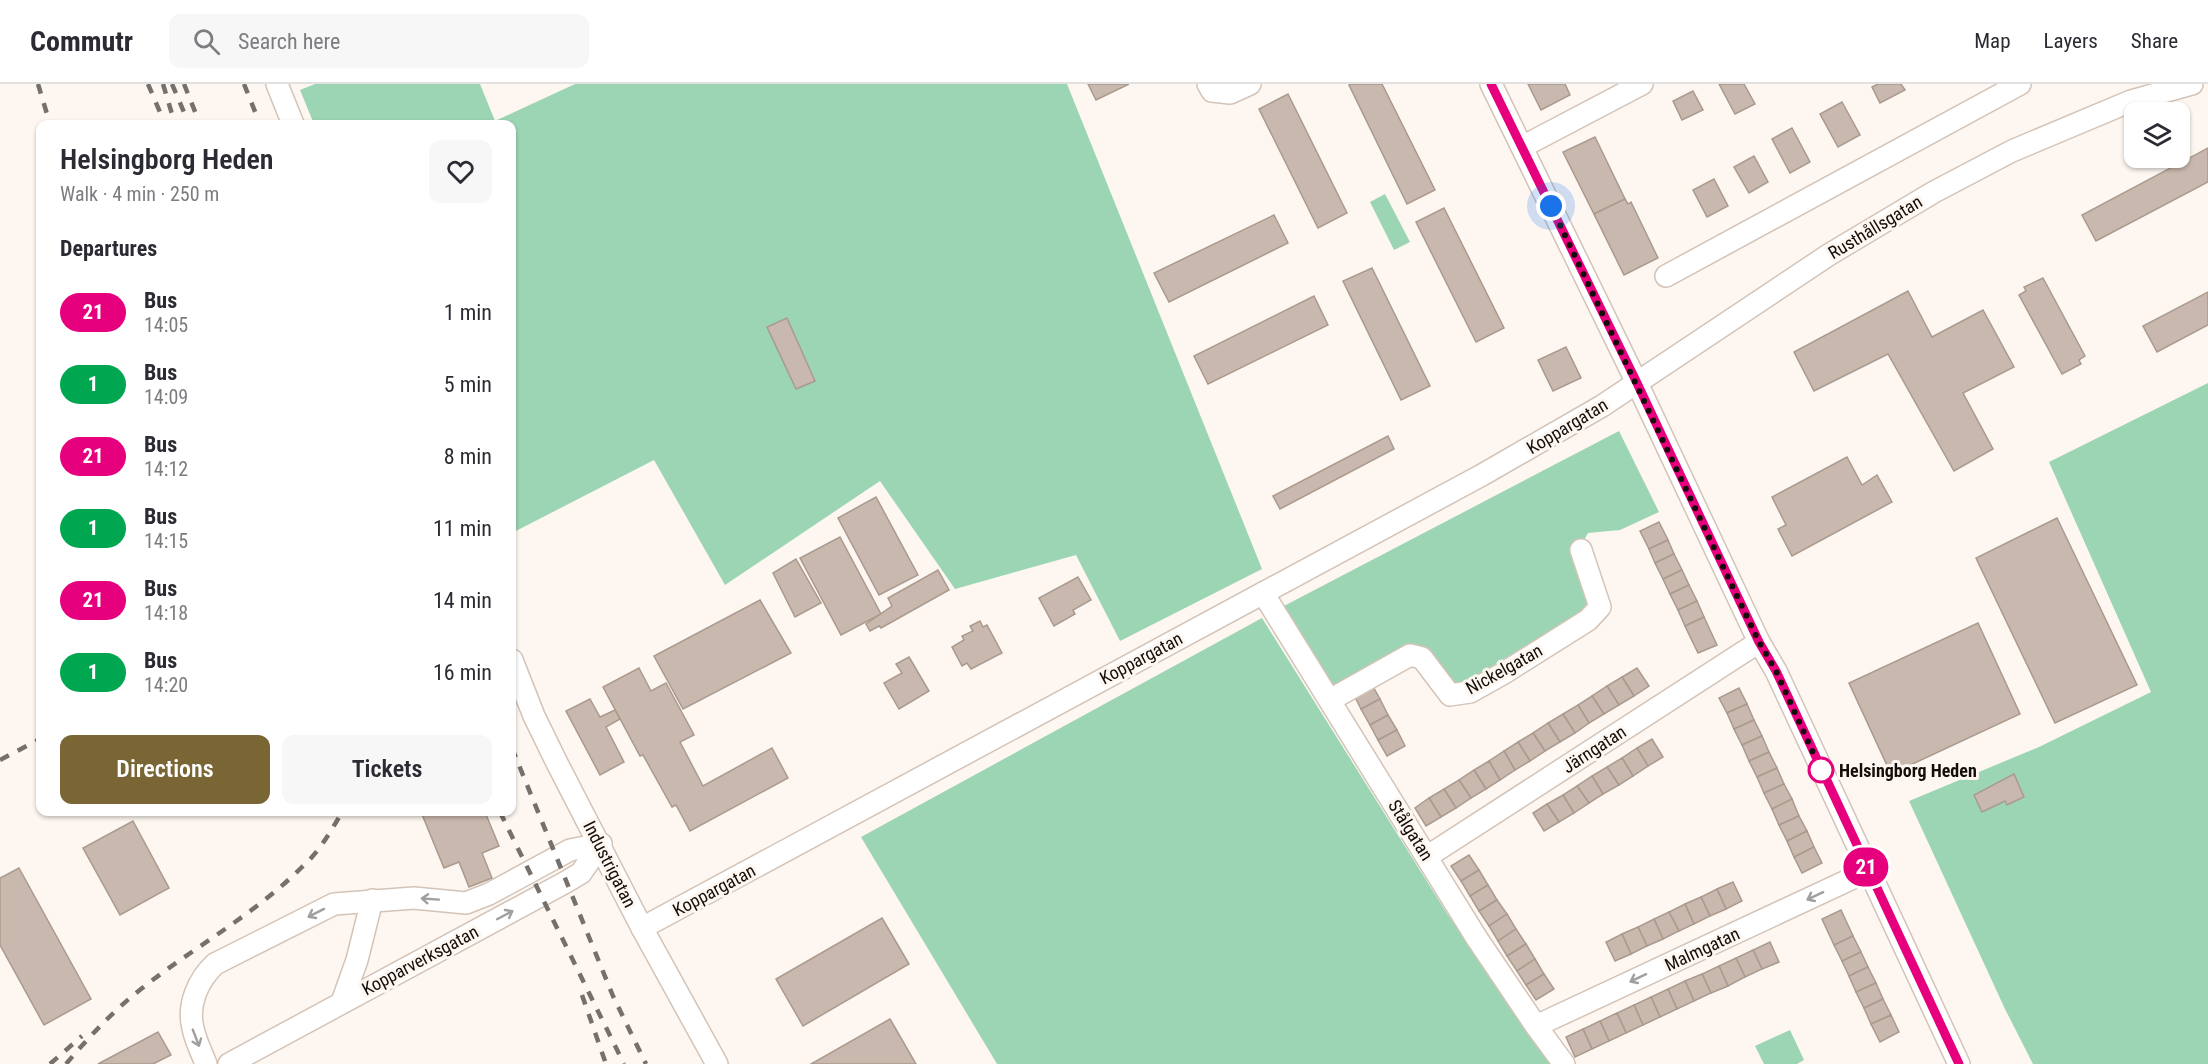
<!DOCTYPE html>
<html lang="en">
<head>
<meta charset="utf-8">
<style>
	body { margin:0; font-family:"Roboto Condensed",sans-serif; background:#f7f7f7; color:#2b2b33; height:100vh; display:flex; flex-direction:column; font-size:22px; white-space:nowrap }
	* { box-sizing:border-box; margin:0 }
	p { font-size:20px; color:#7c7c81 }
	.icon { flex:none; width:33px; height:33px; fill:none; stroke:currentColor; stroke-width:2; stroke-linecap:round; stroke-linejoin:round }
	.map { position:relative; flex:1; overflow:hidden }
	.panel { position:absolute; left:36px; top:36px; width:480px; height:696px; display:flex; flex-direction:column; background:#fff; border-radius:12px; box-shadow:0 2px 4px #0004 }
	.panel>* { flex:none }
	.badge { padding:0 12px; border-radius:20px; font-size:21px; line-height:39px }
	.buttons { position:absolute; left:2124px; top:18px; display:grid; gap:12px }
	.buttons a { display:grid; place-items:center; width:66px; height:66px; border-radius:12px; background:#fff; box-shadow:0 2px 4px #0004; font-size:30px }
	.you { position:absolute; width:30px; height:30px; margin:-15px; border:4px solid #fff; border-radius:50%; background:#1a73e8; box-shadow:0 0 0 9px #1a73e833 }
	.map>.badge { position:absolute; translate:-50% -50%; box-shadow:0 0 0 3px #fff }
	h2 { padding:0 24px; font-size:22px; line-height:54px }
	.round { display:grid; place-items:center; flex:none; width:63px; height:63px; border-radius:12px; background:#f7f7f7 }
	.overview { display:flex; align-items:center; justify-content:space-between; height:102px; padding:0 24px }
	h1 { font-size:28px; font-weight:600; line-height:45px }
	.cta { display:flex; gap:12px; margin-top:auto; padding:12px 24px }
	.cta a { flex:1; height:69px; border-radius:12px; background:#7a6635; color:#fff; font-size:24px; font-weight:600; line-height:69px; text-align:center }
	.cta a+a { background:#f7f7f7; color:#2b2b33 }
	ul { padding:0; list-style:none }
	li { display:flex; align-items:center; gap:18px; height:72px; padding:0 24px }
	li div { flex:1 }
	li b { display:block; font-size:22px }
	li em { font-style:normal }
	li .badge { min-width:66px; font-weight:700; text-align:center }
	header { display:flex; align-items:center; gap:36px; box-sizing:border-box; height:84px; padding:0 30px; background:#fff; border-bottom:2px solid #e1e1e2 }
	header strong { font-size:28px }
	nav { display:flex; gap:33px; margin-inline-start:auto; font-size:21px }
	.search { width:420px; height:54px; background:#f7f7f7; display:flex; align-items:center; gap:15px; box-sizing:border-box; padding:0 21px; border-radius:12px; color:#7c7c81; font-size:22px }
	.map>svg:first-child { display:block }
</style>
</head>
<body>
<header>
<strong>Commutr</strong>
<div class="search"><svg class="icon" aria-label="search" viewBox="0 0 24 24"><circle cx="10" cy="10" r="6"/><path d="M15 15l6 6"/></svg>Search here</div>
<nav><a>Map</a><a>Layers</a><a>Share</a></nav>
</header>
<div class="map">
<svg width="2208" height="980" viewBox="0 0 2208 980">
	<rect width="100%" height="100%" fill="#fdf6f1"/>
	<g fill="#9cd5b3">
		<polygon points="315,0 480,0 495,37 575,0 1067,0 1262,485 1120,557 1076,471 955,505 880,397 725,501 654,376 512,449 512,40 314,40 300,6"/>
		<polygon points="1385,110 1410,158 1394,166 1370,118"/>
		<polygon points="2208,299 2208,980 2033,980 2005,925 1909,717 2039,663 2151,608 2049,378"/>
		<polygon points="1619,347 1659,428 1620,446 1588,449 1572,477 1594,520 1456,604 1415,561 1335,606 1282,523"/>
		<polygon points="1262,534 1448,831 1557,980 997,980 861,753"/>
		<polygon points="1790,946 1804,976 1797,980 1764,980 1755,962"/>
	</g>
	<g fill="#c9b8ad" stroke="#aa9a8e" stroke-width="1.5">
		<polygon points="1088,0 1129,0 1096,16"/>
		<polygon points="1351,0 1382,0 1435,106 1407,120 1349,1"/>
		<polygon points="1528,0 1565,0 1570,11 1541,26"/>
		<polygon points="1719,0 1744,0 1755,20 1735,30"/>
		<polygon points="1878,0 1901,0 1905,6 1880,19 1872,3"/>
		<polygon points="1693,7 1703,26 1682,36 1673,17"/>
		<polygon points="1288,10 1347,129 1318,144 1259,25"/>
		<polygon points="1842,18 1860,51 1838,63 1820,30"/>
		<polygon points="1792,44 1810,78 1790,89 1772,55"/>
		<polygon points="1595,53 1625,115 1594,130 1563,68"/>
		<polygon points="2208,64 2208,98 2096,157 2082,131"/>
		<polygon points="1754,72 1768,98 1749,109 1734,83"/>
		<polygon points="1714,95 1728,122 1707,133 1693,106"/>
		<polygon points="1625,115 1628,120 1631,118 1658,174 1624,191 1594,130"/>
		<polygon points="1444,124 1504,244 1476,258 1416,138"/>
		<polygon points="1274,131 1288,159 1169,218 1154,189"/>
		<polygon points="1372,184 1430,302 1401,316 1343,197"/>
		<polygon points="2043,194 2085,272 2079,276 2081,280 2062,290 2019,211 2026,207 2024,203"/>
		<polygon points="1908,207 1932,253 1983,226 2014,283 1963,309 1993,365 1954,387 1888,270 1814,307 1794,268"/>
		<polygon points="2208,208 2208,241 2157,268 2143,242"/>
		<polygon points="1314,212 1328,241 1208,300 1194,272"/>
		<polygon points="787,234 815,297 796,305 767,243"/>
		<polygon points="1566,263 1581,294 1553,307 1538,276"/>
		<polygon points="1388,352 1394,365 1280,425 1273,412"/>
		<polygon points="1847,373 1862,401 1877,391 1892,418 1792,472 1778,445 1786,441 1772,413"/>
		<polygon points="876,413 918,491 879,511 838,434"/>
		<polygon points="2057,434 2137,601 2055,639 1976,474"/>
		<polygon points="1659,438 1668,456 1649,465 1640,447"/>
		<polygon points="840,453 881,530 841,551 800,474"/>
		<polygon points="1668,456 1674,470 1655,479 1649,465"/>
		<polygon points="1674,470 1682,486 1663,495 1655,479"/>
		<polygon points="796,475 821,519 795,533 773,489"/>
		<polygon points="938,486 949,506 881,544 879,542 870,547 866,540 892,522 888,514"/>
		<polygon points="1682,486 1689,501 1670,510 1663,495"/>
		<polygon points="1078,493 1091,516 1073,526 1075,530 1054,542 1039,514"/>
		<polygon points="1689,501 1697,517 1678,526 1670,510"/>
		<polygon points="760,516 791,569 683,625 654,572"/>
		<polygon points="1697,517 1704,533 1685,542 1678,526"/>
		<polygon points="1704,533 1717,561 1698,569 1685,542"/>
		<polygon points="980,537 983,543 987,541 1002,569 971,585 967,579 962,582 952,563 964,556 962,552 973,547 970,542"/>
		<polygon points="1978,539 2020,630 1891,690 1849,599"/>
		<polygon points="909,573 929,607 899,625 884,599 902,589 896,580"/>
		<polygon points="639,584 651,607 666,599 694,651 680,658 703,702 772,664 788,694 690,747 676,721 672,723 643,671 640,672 603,603"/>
		<polygon points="1637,584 1649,602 1634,612 1622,593"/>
		<polygon points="1622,593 1634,612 1619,621 1607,602"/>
		<polygon points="1371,599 1380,615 1361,625 1353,609"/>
		<polygon points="1607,602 1619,621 1604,630 1592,612"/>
		<polygon points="1739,604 1747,620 1727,629 1719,614"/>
		<polygon points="1592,612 1604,630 1589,639 1578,621"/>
		<polygon points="590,615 600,633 615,626 620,635 606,643 624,678 600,691 566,627"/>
		<polygon points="1380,615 1388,631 1370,641 1361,625"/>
		<polygon points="1747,620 1754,636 1734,645 1727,629"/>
		<polygon points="1578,621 1589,639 1575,649 1563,630"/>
		<polygon points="1563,630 1575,649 1560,658 1548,639"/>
		<polygon points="1388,631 1397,646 1378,656 1370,641"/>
		<polygon points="1754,636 1762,652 1742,661 1734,645"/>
		<polygon points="1548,639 1560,658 1545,667 1533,649"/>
		<polygon points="1397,646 1405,662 1387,672 1378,656"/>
		<polygon points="1533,649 1545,667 1530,677 1518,658"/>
		<polygon points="1762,652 1769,668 1749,677 1742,661"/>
		<polygon points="1652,655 1663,673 1648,682 1637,664"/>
		<polygon points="1518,658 1530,677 1515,686 1504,667"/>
		<polygon points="1637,664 1648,682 1633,692 1622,674"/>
		<polygon points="1504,667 1515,686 1500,696 1489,677"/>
		<polygon points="1769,668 1777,684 1757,693 1749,677"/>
		<polygon points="1622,674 1633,692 1619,701 1607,683"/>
		<polygon points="1489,677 1500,696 1486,705 1474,686"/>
		<polygon points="1607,683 1619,701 1603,710 1592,692"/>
		<polygon points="1777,684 1784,700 1764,709 1757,693"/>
		<polygon points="1474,686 1486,705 1471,714 1459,696"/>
		<polygon points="2014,690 2024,713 2007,721 2005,717 1982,728 1974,711"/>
		<polygon points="1592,692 1603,710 1589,719 1577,702"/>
		<polygon points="1459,696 1471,714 1456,724 1444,705"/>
		<polygon points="1784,700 1792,715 1772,725 1764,709"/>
		<polygon points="1577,702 1589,719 1574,729 1563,711"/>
		<polygon points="1444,705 1456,724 1441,733 1429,714"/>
		<polygon points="1563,711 1574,729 1559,738 1547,720"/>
		<polygon points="1429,714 1441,733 1426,742 1415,724"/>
		<polygon points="1792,715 1799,732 1779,741 1772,725"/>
		<polygon points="1547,720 1559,738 1544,747 1533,729"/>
		<polygon points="421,728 485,728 499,762 482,769 492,794 469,803 459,778 444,784"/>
		<polygon points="1799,732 1807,747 1787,757 1779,741"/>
		<polygon points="133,737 169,804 120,831 83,764"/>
		<polygon points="1807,747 1814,763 1794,773 1787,757"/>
		<polygon points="1814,763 1822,779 1802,789 1794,773"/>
		<polygon points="1469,771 1479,786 1461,797 1451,782"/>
		<polygon points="19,784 91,915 44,941 0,861 0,794"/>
		<polygon points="1479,786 1488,801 1470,812 1461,797"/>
		<polygon points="1733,798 1742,817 1726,825 1717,805"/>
		<polygon points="1488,801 1497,816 1479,827 1470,812"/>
		<polygon points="1717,805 1726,825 1710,832 1701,813"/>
		<polygon points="1701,813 1710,832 1694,840 1685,820"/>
		<polygon points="1497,816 1507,830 1489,842 1479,827"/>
		<polygon points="1685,820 1694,840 1679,847 1669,828"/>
		<polygon points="1841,826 1853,852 1834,861 1822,835"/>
		<polygon points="1669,828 1679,847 1663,855 1654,835"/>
		<polygon points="1507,830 1516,845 1498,857 1489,842"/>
		<polygon points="882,834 909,880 803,942 776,895"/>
		<polygon points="1654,835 1663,855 1647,862 1638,843"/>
		<polygon points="1638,843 1647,862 1631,870 1622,850"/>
		<polygon points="1516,845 1526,860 1507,872 1498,857"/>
		<polygon points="1622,850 1631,870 1615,877 1606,858"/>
		<polygon points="1853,852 1861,868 1842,877 1834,861"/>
		<polygon points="1770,858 1779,878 1762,885 1753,866"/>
		<polygon points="1526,860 1535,875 1517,887 1507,872"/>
		<polygon points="1753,866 1762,885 1745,893 1736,874"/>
		<polygon points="1861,868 1868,883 1849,892 1842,877"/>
		<polygon points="1736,874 1745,893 1728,902 1719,882"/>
		<polygon points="1535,875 1544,890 1526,901 1517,887"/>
		<polygon points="1719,882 1728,902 1711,909 1702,890"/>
		<polygon points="1868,883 1876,899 1856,908 1849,892"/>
		<polygon points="1544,890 1554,905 1536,916 1526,901"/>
		<polygon points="1702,890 1711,909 1694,917 1685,897"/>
		<polygon points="1685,897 1694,917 1677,925 1668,905"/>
		<polygon points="1876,899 1883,915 1864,924 1856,908"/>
		<polygon points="1668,905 1677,925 1660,933 1651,913"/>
		<polygon points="1651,913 1660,933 1643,941 1634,921"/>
		<polygon points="1883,915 1891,931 1871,940 1864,924"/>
		<polygon points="1634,921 1643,941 1626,949 1617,929"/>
		<polygon points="1617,929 1626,949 1609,957 1600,937"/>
		<polygon points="1891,931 1899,948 1880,958 1871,940"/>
		<polygon points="890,935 916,980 811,980"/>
		<polygon points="1600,937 1609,957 1592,965 1583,945"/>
		<polygon points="1583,945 1592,965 1575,973 1566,953"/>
		<polygon points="158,948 171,971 153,980 98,980"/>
	</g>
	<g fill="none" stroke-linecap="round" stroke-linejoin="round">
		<g stroke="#d4c3b7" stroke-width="24">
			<g id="minor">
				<polyline points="277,0 293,40"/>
				<polyline points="1208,0 1212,7 1230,9 1250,0"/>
				<polyline points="1491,0 1637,299 1759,558 1776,587 1959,980"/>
				<polyline points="1522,63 1642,0"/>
				<polyline points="1666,192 2020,0"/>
				<polyline points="1263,509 1476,853 1536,942 1564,980"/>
				<polyline points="512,576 534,632 557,679 642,844 717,980"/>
				<polyline points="1330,616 1410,571 1422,574 1450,611 1470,608 1504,589 1588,536 1600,523 1581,466"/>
				<polyline points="1428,772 1759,558"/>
				<polyline points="642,844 1482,391 1602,322 1830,170 1934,108 2012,67 2131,17 2192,0"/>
				<polyline points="342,918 357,876 372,816"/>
				<polyline points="1536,942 1868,787"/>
				<path d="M206 980C202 969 195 956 193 944 187 921 198 896 215 880L334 820 414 814 466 819 489 810 570 766 601 760"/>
				<polyline points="229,980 566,798 581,789 601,760"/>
			</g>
		</g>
		<use href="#minor" stroke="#fff" stroke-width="21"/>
		<g stroke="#75706b" stroke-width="4.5" stroke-dasharray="10 10" stroke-linecap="butt">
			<polyline points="38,0 50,40"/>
			<polyline points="148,0 165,40"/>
			<polyline points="163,0 175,40"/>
			<polyline points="172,0 189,40"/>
			<polyline points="184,0 200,40"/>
			<polyline points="244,0 260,40"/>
			<polyline points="512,664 613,912 646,980"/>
			<polyline points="0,676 40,655"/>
			<polyline points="500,728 624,980"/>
			<polyline points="582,911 606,980"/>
			<polyline points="50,980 82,952"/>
			<path d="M66 980C89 953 113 927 141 905 194 863 254 831 302 783 319 768 331 747 342 728"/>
		</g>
	</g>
	<defs><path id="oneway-shaft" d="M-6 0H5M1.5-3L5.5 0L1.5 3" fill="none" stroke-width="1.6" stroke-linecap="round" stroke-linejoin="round" transform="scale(1.5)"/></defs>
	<g stroke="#a19f9d">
		<use href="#oneway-shaft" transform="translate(1815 812) rotate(155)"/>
		<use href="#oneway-shaft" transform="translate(430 815) rotate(-176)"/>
		<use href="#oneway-shaft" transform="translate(316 829) rotate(153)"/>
		<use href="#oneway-shaft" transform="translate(505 831) rotate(-28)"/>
		<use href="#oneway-shaft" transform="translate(1638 894) rotate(155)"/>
		<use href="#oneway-shaft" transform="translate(196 954) rotate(69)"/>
	</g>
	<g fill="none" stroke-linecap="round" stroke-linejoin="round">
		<g stroke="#fff" stroke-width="14">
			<polyline id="line" points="1491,0 1637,299 1759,558 1776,587 1959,980"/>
		</g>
		<use href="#line" stroke="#e6007e" stroke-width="9"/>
		<polyline stroke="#130e0a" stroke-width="6" stroke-dasharray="0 10.8" points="1551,122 1759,558 1776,587 1821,686"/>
	</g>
	<circle fill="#fff" stroke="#e6007e" stroke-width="3" cx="1821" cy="686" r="12"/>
	<g text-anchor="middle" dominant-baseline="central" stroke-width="6" stroke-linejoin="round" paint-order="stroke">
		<g font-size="18" fill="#130e0a" stroke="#fdf6f1">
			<text transform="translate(1875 143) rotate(-31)">Rusthållsgatan</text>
			<text transform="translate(1567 342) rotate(-31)">Koppargatan</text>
			<text transform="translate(1141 574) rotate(-28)">Koppargatan</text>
			<text transform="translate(1504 585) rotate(-29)">Nickelgatan</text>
			<text transform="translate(1594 665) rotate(-33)">Järngatan</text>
			<text transform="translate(1411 746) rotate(58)">Stålgatan</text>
			<text transform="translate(610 780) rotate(63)">Industrigatan</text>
			<text transform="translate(714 806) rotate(-28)">Koppargatan</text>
			<text transform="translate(1702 865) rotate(-25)">Malmgatan</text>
			<text transform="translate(420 876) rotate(-28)">Kopparverksgatan</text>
		</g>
		<g font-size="18" font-weight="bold" fill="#130e0a" stroke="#fdf6f1" text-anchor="start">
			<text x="1839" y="686">Helsingborg Heden</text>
		</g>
	</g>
</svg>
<div class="buttons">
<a><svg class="icon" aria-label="layers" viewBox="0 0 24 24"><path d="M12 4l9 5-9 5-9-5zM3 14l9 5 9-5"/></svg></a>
</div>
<div class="you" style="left:1551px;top:122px"></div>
<b class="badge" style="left:1866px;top:783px;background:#e6007e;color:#fff">21</b>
<section class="panel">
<div class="overview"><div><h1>Helsingborg Heden</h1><p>Walk · 4 min · 250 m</p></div><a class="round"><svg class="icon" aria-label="heart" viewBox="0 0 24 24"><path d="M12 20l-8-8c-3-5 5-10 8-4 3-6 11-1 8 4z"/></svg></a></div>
<h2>Departures</h2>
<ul>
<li><span class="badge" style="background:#e6007e;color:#fff">21</span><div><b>Bus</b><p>14:05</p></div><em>1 min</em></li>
<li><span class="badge" style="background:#00a650;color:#fff">1</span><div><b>Bus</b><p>14:09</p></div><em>5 min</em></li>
<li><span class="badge" style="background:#e6007e;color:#fff">21</span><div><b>Bus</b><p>14:12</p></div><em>8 min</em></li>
<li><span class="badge" style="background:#00a650;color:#fff">1</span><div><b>Bus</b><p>14:15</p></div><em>11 min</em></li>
<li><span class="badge" style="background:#e6007e;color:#fff">21</span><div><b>Bus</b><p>14:18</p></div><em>14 min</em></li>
<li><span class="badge" style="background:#00a650;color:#fff">1</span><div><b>Bus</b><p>14:20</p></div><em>16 min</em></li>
</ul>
<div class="cta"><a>Directions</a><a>Tickets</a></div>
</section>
</div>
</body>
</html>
